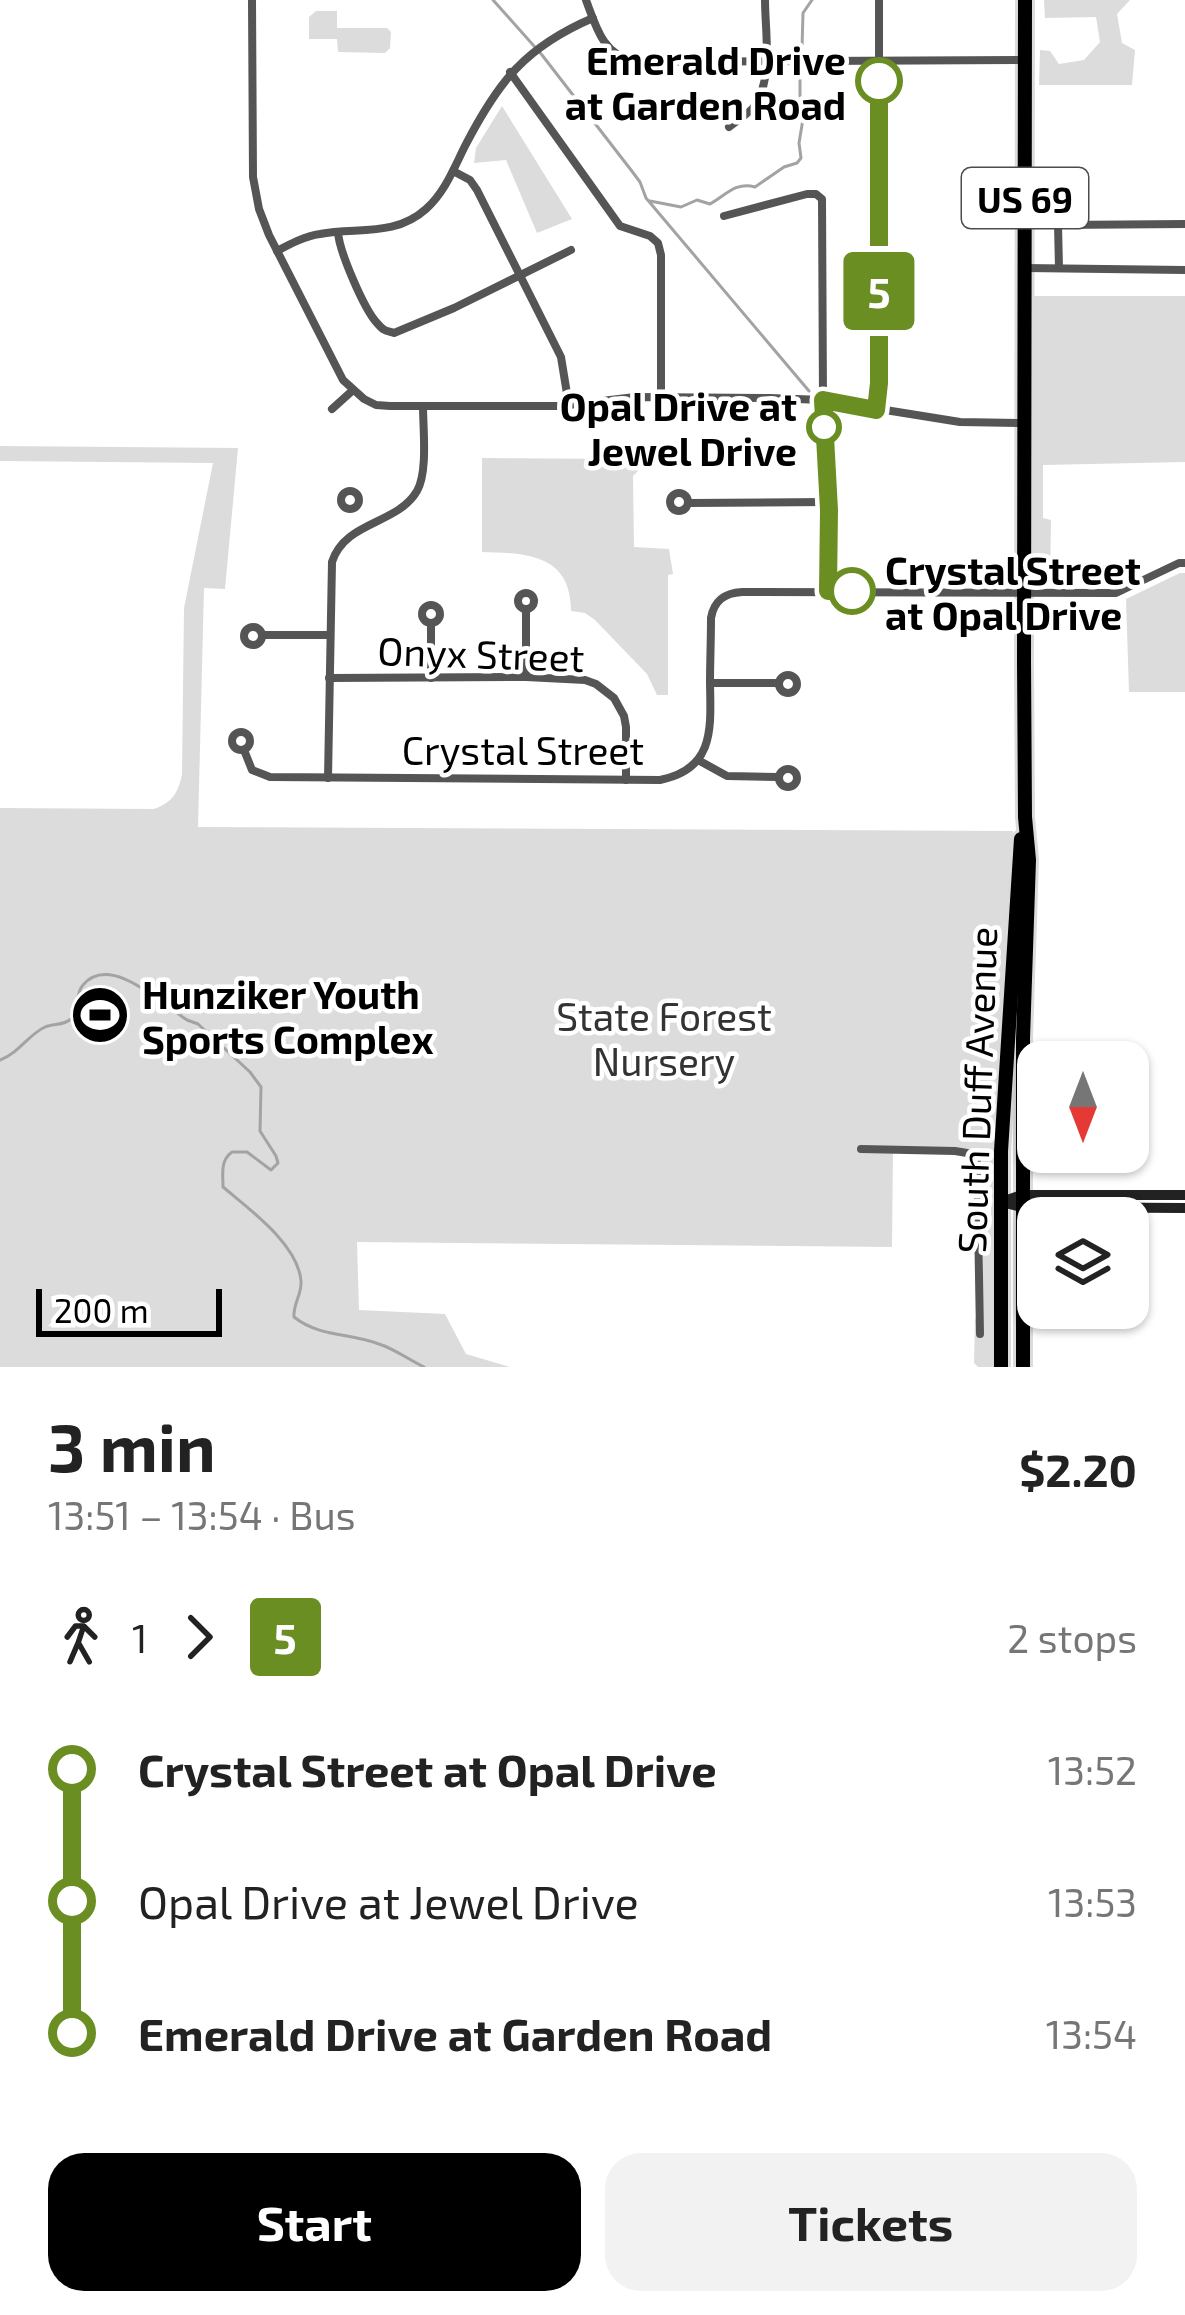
<!DOCTYPE html>
<html lang="en">
<head>
<meta charset="utf-8">
<style>
	body { margin:0; font-family:"Exo 2",sans-serif; background:#f2f2f2; color:#222; height:100vh; display:flex; flex-direction:column; font-size:45px; white-space:nowrap }
	* { box-sizing:border-box; margin:0 }
	p { font-size:39px; color:#767676 }
	.icon { flex:none; width:66px; height:66px; fill:none; stroke:currentColor; stroke-width:2; stroke-linecap:round; stroke-linejoin:round }
	.map { position:relative; height:1367px; overflow:hidden }
	.details { display:flex; flex-direction:column; background:#fff; flex:1 }
	.details>* { flex:none }
	.badge { padding:0 24px; border-radius:9px; font-size:42px; line-height:78px }
	.needle { width:78px; rotate:180deg }
	.controls { position:absolute; left:1017px; top:1041px; display:grid; gap:24px }
	.controls a { display:grid; place-items:center; width:132px; height:132px; border-radius:24px; background:#fff; box-shadow:0 3px 9px #0004; font-size:60px }
	.scale { position:absolute; left:36px; bottom:30px; width:186px; box-sizing:border-box; padding-left:12px; border:6px solid #000; border-top:0; font-size:33px; line-height:42px; white-space:nowrap; color:#000; -webkit-text-stroke:9px #fff; paint-order:stroke }
	.map>.badge { position:absolute; translate:-50% -50%; box-shadow:0 0 0 6px #fff }
	.legs { display:flex; align-items:center; gap:18px; height:132px; padding:0 48px; font-size:39px }
	.legs p { margin-inline-start:auto }
	.head { display:flex; align-items:center; justify-content:space-between; height:204px; padding:0 48px }
	h1 { font-size:66px; font-weight:700; line-height:90px }
	.cta { display:flex; gap:24px; margin-top:auto; padding:24px 48px }
	.cta a { flex:1; height:138px; border-radius:36px; background:#000; color:#fff; font-size:48px; font-weight:700; line-height:138px; text-align:center }
	.cta a+a { background:#f2f2f2; color:#222 }
	ul { padding:0 48px; list-style:none }
	li { display:flex; align-items:center; gap:42px; height:132px; font-size:45px }
	li i { display:grid; place-items:center; width:18px; height:100%; margin:0 15px; background:currentColor }
	li i::after { content:''; width:30px; height:30px; margin:-15px; border:9px solid; border-radius:50%; background:#fff }
	li p { margin-inline-start:auto }
	li:first-child i { background:linear-gradient(#0000 50%,currentColor 0) }
	li:last-child i { background:linear-gradient(currentColor 50%,#0000 0) }
	.map>svg:first-child { display:block }
</style>
</head>
<body>
<div class="map">
<svg width="1185" height="1367" viewBox="0 0 1185 1367">
	<rect width="100%" height="100%" fill="#fff"/>
	<g fill="#dcdcdc">
		<polygon points="1044,0 1130,0 1117,14 1122,43 1135,50 1132,85 1039,85 1040,50 1050,51 1059,64 1084,60 1100,42 1096,17 1045,18"/>
		<polygon points="316,11 337,11 337,28 387,28 391,32 390,48 385,53 338,52 337,39 309,39 309,17"/>
		<polygon points="502,106 572,219 537,233 506,160 474,163 476,148"/>
		<polygon points="1032,296 1185,296 1185,462 1043,465 1043,518 1051,520 1050,585 1040,586 1039,579 1033,579"/>
		<path d="M0 446 238 448 225 589 204 588 198 827 1013 831 1009 973 993 1191 987 1193 983 1191 982 1165 972 1151 893 1147 892 1247 357 1242 359 1310 445 1314 466 1354 510 1367H0V808L154 809C173 802 178 793 182 774L184 608 213 463 0 461Z"/>
		<path d="M482 458 633 459 638 471 633 476 634 547 669 549 673 574 668 575V695H657L647 674 595 620 585 613 571 611C571 554 526 553 482 552Z"/>
		<polygon points="1180,573 1185,573 1185,692 1129,692 1126,599"/>
		<polygon points="985,1217 995,1217 995,1367 978,1367 974,1363 975,1318 983,1334 983,1220"/>
	</g>
	<g fill="none" stroke-linecap="round" stroke-linejoin="round">
		<g stroke="#a3a3a3" stroke-width="3">
			<polyline points="493,0 542,55 631,170 640,182 646,198 809,391"/>
			<polyline points="802,48 803,13 812,0"/>
			<path d="M650 201 681 207 697 200 710 204C725 196 736 181 755 187L784 167 797 163 801 158 799 143 805 107 800 96V76"/>
			<path d="M0 1060C19 1053 28 1035 45 1027 54 1023 63 1026 71 1019 81 1009 74 995 83 985 110 953 161 1003 187 1020L198 1024 250 1072 261 1087 260 1131 276 1156 278 1163 271 1170 247 1152H232C220 1161 223 1173 223 1187 249 1209 298 1244 301 1281 302 1295 293 1303 294 1317 319 1337 350 1333 379 1344 395 1349 409 1360 424 1367"/>
		</g>
		<g stroke="#dbdbdb" stroke-width="20">
			<g id="primary">
				<polyline points="1001,1367 1001,1151 1021,839"/>
				<polyline points="1023,1367 1023,1039 1029,860 1025,817 1024,661 1025,0"/>
			</g>
		</g>
		<g stroke="#555" stroke-width="8">
			<polyline points="252,0 253,177 259,209 269,235 343,380 364,399 376,405 390,406 560,406 635,397 770,398 823,400 960,422 1023,423"/>
			<path d="M586 0C596 27 603 55 635 62L1023 60"/>
			<polyline points="510,72 620,226 650,236 658,243 661,255 661,397"/>
			<path d="M729 127C737 121 746 115 753 108 774 81 765 32 765 0"/>
			<polyline points="453,171 470,180 477,190 561,357 569,406"/>
			<polyline points="724,216 807,194 816,194 822,199 823,400 829,510 828,591"/>
			<path d="M338 232C339 251 364 309 377 323 384 331 384 330 394 333L454 308 571 250"/>
			<path d="M277 251C290 244 305 236 320 234 357 227 395 237 426 209 445 192 454 168 465 146 498 82 525 47 593 18"/>
			<polyline points="1025,268 1185,270"/>
			<polyline points="1059,268 1058,225 1185,224"/>
			<polyline points="332,409 352,391"/>
			<polyline points="876,410 879,383 879,0"/>
			<circle cx="350" cy="500" r="9"/>
			<circle cx="679" cy="502" r="9"/>
			<polyline points="689,503 829,502"/>
			<circle cx="526" cy="601" r="8"/>
			<circle cx="431" cy="614" r="9"/>
			<circle cx="253" cy="636" r="9"/>
			<polyline points="262,635 329,635"/>
			<circle cx="788" cy="684" r="9"/>
			<polyline points="526,677 526,609"/>
			<polyline points="329,678 526,677 585,680 596,684 614,698 624,716 626,727 626,780"/>
			<polyline points="431,678 431,623"/>
			<polyline points="710,683 779,683"/>
			<circle cx="241" cy="741" r="9"/>
			<path d="M244 750 252 770 270 777 660 780C714 769 711 730 710 684 710 662 711 640 711 618 714 601 724 593 742 592L1116 593 1179 563H1185"/>
			<polyline points="698,760 727,776 778,777"/>
			<circle cx="788" cy="778" r="9"/>
			<path d="M328 778 332 562C345 521 397 525 417 491 428 472 423 429 423 406"/>
			<polyline points="861,1149 955,1151 967,1153 977,1161 980,1334"/>
		</g>
		<g stroke="#222" stroke-width="10">
			<polyline points="1001,1202 1022,1195 1185,1195"/>
			<polyline points="1001,1202 1022,1207 1185,1208"/>
		</g>
		<use href="#primary" stroke="#000" stroke-width="14"/>
	</g>
	<g fill="none" stroke-linecap="round" stroke-linejoin="round">
		<g stroke="#fff" stroke-width="27">
			<polyline id="line-1" points="852,591 828,591 829,510 823,400 876,410 879,383 879,81"/>
		</g>
		<use href="#line-1" stroke="#6b8e23" stroke-width="18"/>
	</g>
	<defs>
		<g id="stadium-disc" transform="scale(3)"><circle r="9.5" fill="#000" stroke="#fff"/><path d="M0-5a6.5 5 0 1 0 0 10a6.5 5 0 1 0 0-10ZM-3.5-1.8h7v3.6h-7Z" fill="#fff"/></g>
	</defs>
	<g fill-rule="evenodd">
		<use href="#stadium-disc" x="100" y="1015"/>
	</g>
	<g fill="#fff" stroke="#6b8e23" stroke-width="6">
		<circle cx="879" cy="81" r="21"/>
		<circle cx="824" cy="427" r="15"/>
		<circle cx="852" cy="591" r="21"/>
	</g>
	<g text-anchor="middle" dominant-baseline="central" stroke-width="9" stroke-linejoin="round" paint-order="stroke">
		<rect fill="#fff" stroke="#4c4c4c" stroke-width="3" x="962" y="168" width="126" height="60" rx="9"/>
		<g font-size="36" font-weight="bold" fill="#000">
			<text x="1025" y="198">US 69</text>
		</g>
		<g font-size="39" font-weight="bold" fill="#000" stroke="#fff" text-anchor="end">
			<text x="846" y="59">Emerald Drive<tspan x="846" dy="45">at Garden Road</tspan></text>
			<text x="797" y="405">Opal Drive at<tspan x="797" dy="45">Jewel Drive</tspan></text>
			<text x="885" y="569" text-anchor="start">Crystal Street<tspan x="885" dy="45">at Opal Drive</tspan></text>
		</g>
		<g font-size="39" fill="#000" stroke="#fff">
			<text transform="translate(481 653) rotate(2)">Onyx Street</text>
			<text x="523" y="749">Crystal Street</text>
			<text transform="translate(976 1090) rotate(-88)">South Duff Avenue</text>
		</g>
		<g font-size="39" font-weight="bold" fill="#000" stroke="#fff" text-anchor="start">
			<text x="142" y="993">Hunziker Youth<tspan x="142" dy="45">Sports Complex</tspan></text>
		</g>
		<g font-size="39" fill="#333" stroke="#fff">
			<text x="664" y="1015">State Forest<tspan x="664" dy="45">Nursery</tspan></text>
		</g>
	</g>
</svg>
<div class="controls">
<a><svg class="needle" viewBox="-14 -14 28 28"><path d="M0-13l5 13h-10z" fill="#e53935"/><path d="M0 13l5-13h-10z" fill="#767676"/></svg></a>
<a><svg class="icon" aria-label="layers" viewBox="0 0 24 24"><path d="M12 4l9 5-9 5-9-5zM3 14l9 5 9-5"/></svg></a>
</div>
<div class="scale">200 m</div>
<b class="badge" style="left:879px;top:291px;background:#6b8e23;color:#fff">5</b>
</div>
<section class="details">
<div class="head"><div><h1>3 min</h1><p>13:51 – 13:54 · Bus</p></div><b>$2.20</b></div>
<div class="legs"><svg class="icon" aria-label="walk" viewBox="0 0 24 24"><circle cx="13" cy="4" r="2"/><path d="M13 8l-2 6 4 7M11 14l-3 7M7 12l3-4h3l4 4"/></svg>1<svg class="icon" aria-label="forward" viewBox="0 0 24 24"><path d="M9 5l7 7-7 7"/></svg><b class="badge" style="background:#6b8e23;color:#fff">5</b><p>2 stops</p></div>
<ul>
<li><i style="color:#6b8e23"></i><b>Crystal Street at Opal Drive</b><p>13:52</p></li>
<li><i style="color:#6b8e23"></i><span>Opal Drive at Jewel Drive</span><p>13:53</p></li>
<li><i style="color:#6b8e23"></i><b>Emerald Drive at Garden Road</b><p>13:54</p></li>
</ul>
<div class="cta"><a>Start</a><a>Tickets</a></div>
</section>
</body>
</html>
